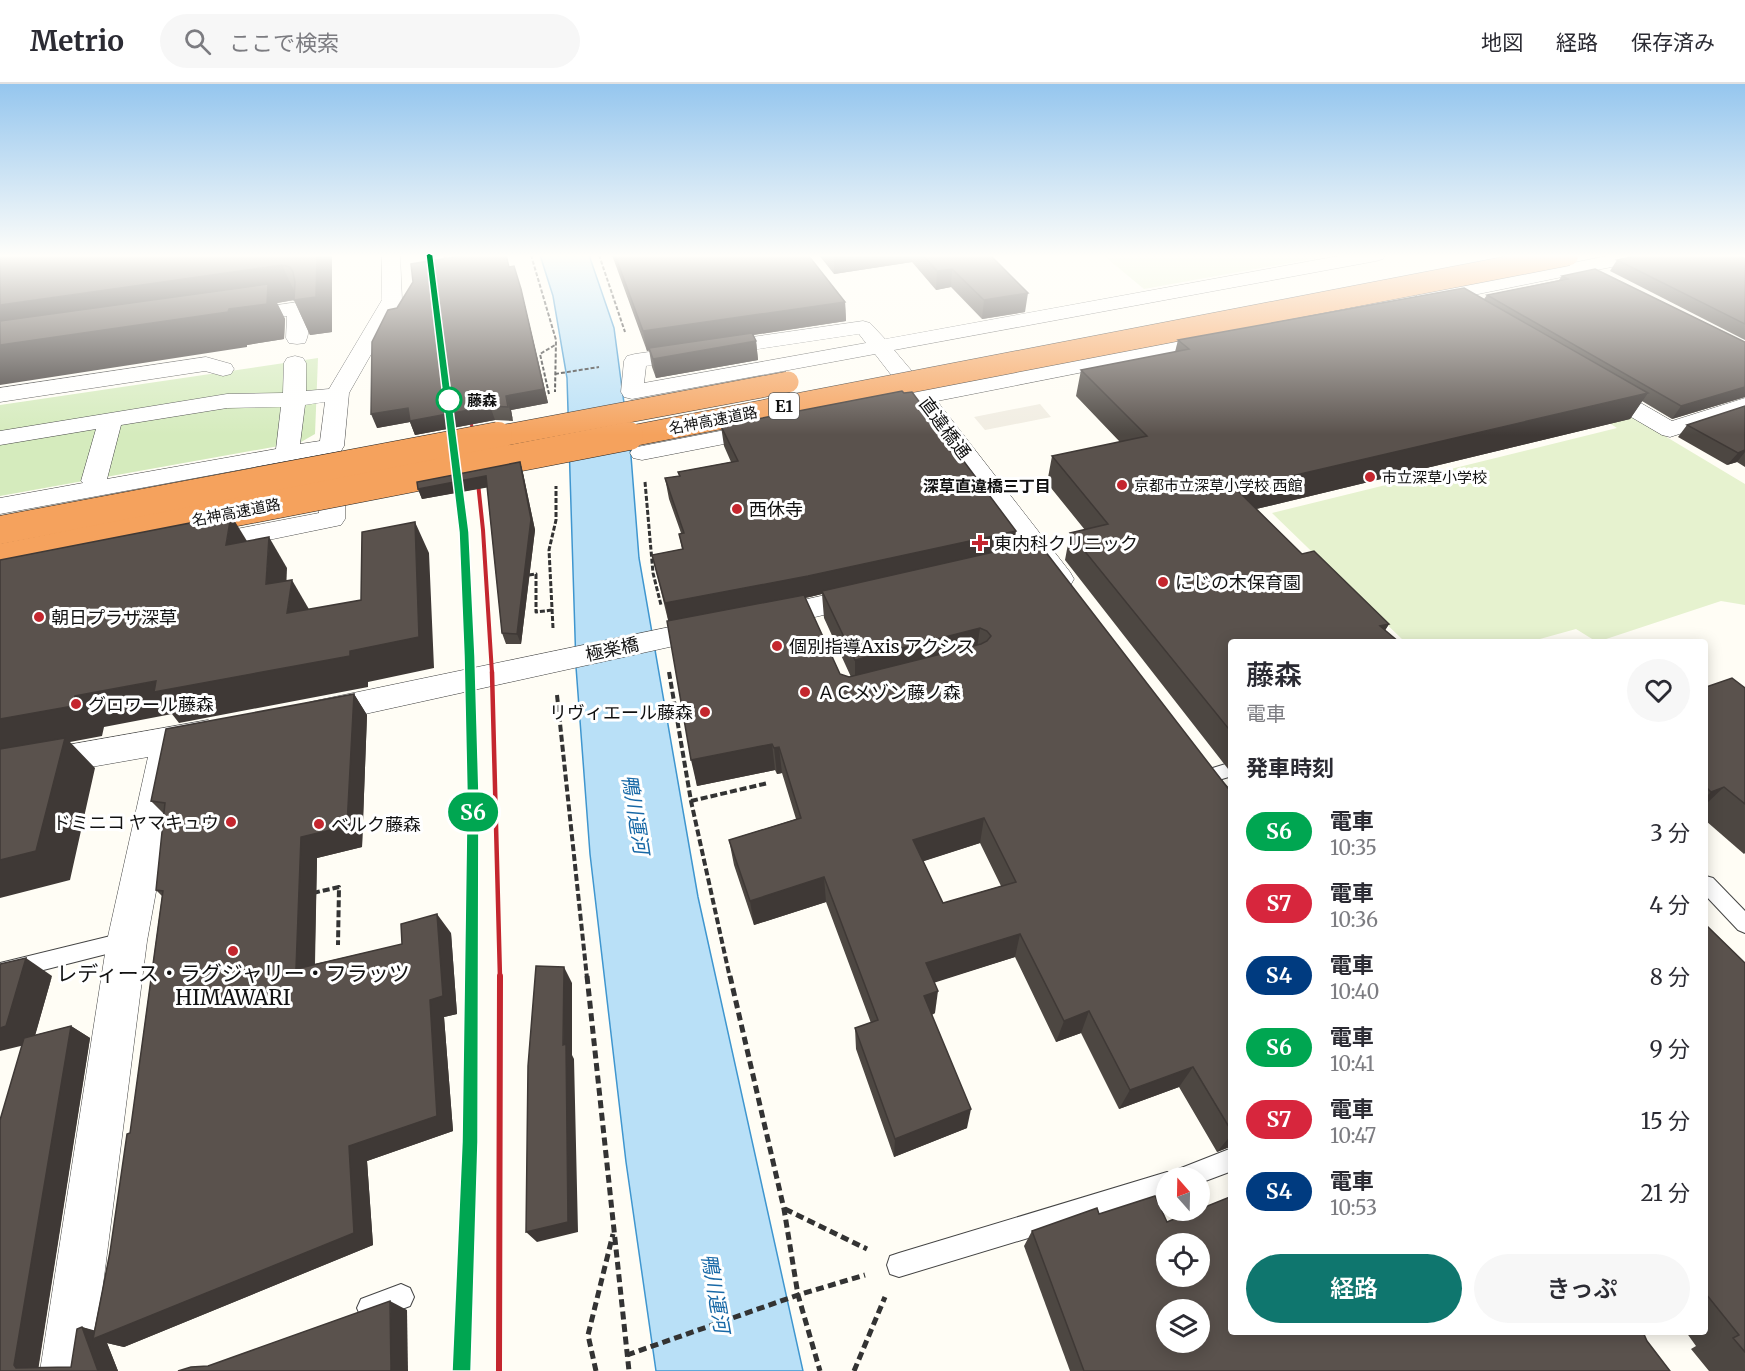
<!DOCTYPE html>
<html lang="ja">
<head>
<meta charset="utf-8">
<style>
	body { margin:0; font-family:Merriweather,"Noto Sans JP",serif; background:#f7f7f7; color:#2b2b33; height:100vh; display:flex; flex-direction:column; font-size:22px; white-space:nowrap }
	* { box-sizing:border-box; margin:0 }
	p { font-size:20px; color:#7c7c81 }
	.icon { flex:none; width:33px; height:33px; fill:none; stroke:currentColor; stroke-width:2; stroke-linecap:round; stroke-linejoin:round }
	.map { position:relative; flex:1; overflow:hidden }
	.sheet { position:absolute; left:1228px; top:555px; width:480px; height:696px; display:flex; flex-direction:column; background:#fff; border-radius:6px; box-shadow:0 3px 15px #0003 }
	.sheet>* { flex:none }
	.badge { padding:0 12px; border-radius:20px; font-size:21px; line-height:39px }
	.needle { width:39px; rotate:340deg }
	.fabs { position:absolute; left:1156px; top:1083px; display:grid; gap:12px }
	.fabs a { display:grid; place-items:center; width:54px; height:54px; border-radius:50%; background:#fff; box-shadow:0 3px 15px #0003; font-size:30px }
	.map>.badge { position:absolute; translate:-50% -50%; box-shadow:0 0 0 3px #fff }
	h2 { padding:0 18px; font-size:22px; line-height:54px }
	.round { display:grid; place-items:center; flex:none; width:63px; height:63px; border-radius:32px; background:#f7f7f7 }
	.overview { display:flex; align-items:center; justify-content:space-between; height:102px; padding:0 18px }
	h1 { font-size:28px; font-weight:600; line-height:45px }
	.cta { display:flex; gap:12px; margin-top:auto; padding:12px 18px }
	.cta a { flex:1; height:69px; border-radius:36px; background:#0f766e; color:#fff; font-size:24px; font-weight:600; line-height:69px; text-align:center }
	.cta a+a { background:#f7f7f7; color:#2b2b33 }
	ul { padding:0; list-style:none }
	li { display:flex; align-items:center; gap:18px; height:72px; padding:0 18px }
	li div { flex:1 }
	li b { display:block; font-size:22px }
	li em { font-style:normal }
	li .badge { min-width:66px; font-weight:700; text-align:center }
	header { display:flex; align-items:center; gap:36px; box-sizing:border-box; height:84px; padding:0 30px; background:#fff; border-bottom:2px solid #e1e1e2 }
	header strong { font-size:28px }
	nav { display:flex; gap:33px; margin-inline-start:auto; font-size:21px }
	.search { width:420px; height:54px; background:#f7f7f7; display:flex; align-items:center; gap:15px; box-sizing:border-box; padding:0 21px; border-radius:33px; color:#7c7c81; font-size:22px }
	.map>svg:first-child { display:block }
</style>
</head>
<body>
<header>
<strong>Metrio</strong>
<div class="search"><svg class="icon" aria-label="search" viewBox="0 0 24 24"><circle cx="10" cy="10" r="6"/><path d="M15 15l6 6"/></svg>ここで検索</div>
<nav><a>地図</a><a>経路</a><a>保存済み</a></nav>
</header>
<div class="map">
<svg width="1745" height="1287" viewBox="0 0 1745 1287">
	<rect width="100%" height="100%" fill="#fffdf5"/>
	<polygon fill="#d5ebbd" points="318,274 315,350 301,358 0,412 0,321"/>
	<g fill="#e6f2cf">
		<polygon points="1103,171 1334,171 1144,205"/>
		<polygon points="1558,288 1745,400 1745,521 1721,517 1597,558 1576,545 1529,558 1405,558 1272,429 1617,344 1577,318"/>
	</g>
	<polygon fill="#f1ede2" points="1040,320 1051,333 985,346 974,333"/>
	<polygon fill="#b9e0f7" stroke="#3f96cf" stroke-width="1.5" points="540,171 589,171 614,244 631,372 639,474 698,813 803,1287 656,1287 626,1078 590,770 576,583 567,294 553,212"/>
	<g fill="none" stroke-linecap="round" stroke-linejoin="round">
		<g stroke="#444" stroke-width="2">
			<g id="lane">
				<polygon points="1232,678 1232,692 1209,699 1203,697 1200,692 1203,687"/>
				<polygon points="1706,792 1713,794 1745,827 1745,849 1738,846 1706,812"/>
				<polygon points="127,848 134,851 137,857 134,863 0,897 0,879"/>
				<polygon points="1232,1064 1232,1087 1200,1099 1200,1094 1167,1094 1167,1112 899,1193 890,1190 887,1181 890,1172 899,1169 1167,1088 1174,1091 1176,1086"/>
				<polygon points="401,1200 410,1204 414,1213 410,1222 370,1237 361,1233 357,1224 361,1215"/>
			</g>
		</g>
		<g stroke="#444" stroke-width="1">
			<g id="street">
				<path d="M382 171H400L402 216 349 309 344 362 341 367 0 430V414L83 399 81 397 96 345 0 361V347L227 310 283 309 284 279 287 274 295 272 303 274 306 279V307L329 305 382 216ZM325 318 320 357 300 360 305 321ZM281 323 276 365 107 395 121 341 227 324Z"/>
				<path d="M1344 171H1385L1383 175 1376 177 894 266 927 305 1220 249 1228 250 1231 255 1228 260 1220 261 937 317 1070 488 1074 495 1070 502 1060 504 1050 502 916 322 873 330 865 328 861 323 865 318 906 310 875 270 632 315 624 313 621 308 624 277 627 272 635 270 863 237 870 239 885 255ZM859 250 866 259 644 299 646 282Z"/>
				<polygon points="1612,171 1650,171 1648,175 1641,177 1424,221 1417,219 1414,215 1417,211 1424,209"/>
				<path d="M298 218 305 220C311 228 310 250 305 259L297 260 289 259 286 254 287 232 236 239 229 237 226 233 229 229 236 227Z"/>
				<polygon points="206,273 231,280 234,285 231,290 223,292 205,287 0,318 0,304"/>
				<polygon points="1598,297 1606,299 1672,337 1745,314 1745,329 1670,353 1662,351 1590,309 1587,304 1590,299"/>
				<polygon points="767,338 775,340 779,345 775,350 642,376 633,374 630,369 633,364 642,362"/>
				<polygon points="332,371 341,374 345,379 345,435 341,441 200,470 190,467 186,461 190,455 200,452 319,429 319,379 323,374"/>
				<polygon points="866,502 876,505 881,512 876,519 767,544 757,541 752,534 757,527 767,524"/>
				<polygon points="713,534 724,537 728,544 724,551 315,641 303,638 299,629 303,620 315,617"/>
				<polygon points="208,636 220,640 225,649 220,658 175,668 180,676 147,857 92,1287 40,1287 107,857 148,673 0,699 0,673"/>
			</g>
		</g>
		<g stroke="#333" stroke-width="2" stroke-dasharray="4 2" stroke-linecap="butt">
			<polyline points="531,171 556,256 555,308"/>
			<polyline points="599,171 625,248"/>
			<polyline points="555,290 599,283"/>
			<polyline points="549,310 540,270 555,261"/>
		</g>
		<g stroke="#333" stroke-width="3" stroke-dasharray="5 2" stroke-linecap="butt">
			<polyline points="645,398 653,489 661,521"/>
			<polyline points="529,491 536,490 536,528 552,526"/>
			<polyline points="553,544 549,466 556,436 556,402"/>
		</g>
		<g stroke="#333" stroke-width="4" stroke-dasharray="7 3" stroke-linecap="butt">
			<polyline points="669,588 691,717 730,894"/>
			<polyline points="557,611 587,894"/>
			<polyline points="691,717 768,699"/>
			<polyline points="313,809 339,803 338,861"/>
		</g>
		<g stroke="#333" stroke-width="5" stroke-dasharray="8 4.5" stroke-linecap="butt">
			<polyline points="587,892 629,1287"/>
			<polyline points="730,892 784,1125 798,1211 820,1287"/>
			<polyline points="785,1125 867,1165"/>
			<polyline points="627,1271 798,1211 865,1191"/>
			<polyline points="596,1287 588,1251 613,1150"/>
			<polyline points="854,1287 885,1213"/>
		</g>
		<use href="#lane" fill="#fff" fill-rule="evenodd"/>
		<use href="#street" fill="#fff" fill-rule="evenodd"/>
		<g stroke="#c4262e" stroke-width="3">
			<polyline points="429,171 433,194"/>
			<polyline points="445,171 448,192"/>
			<polyline points="470,325 473,354"/>
			<polyline points="450,328 453,354"/>
		</g>
		<g stroke="#c4262e" stroke-width="4">
			<polyline points="453,352 464,449 469,589"/>
			<polyline points="473,352 483,446 492,589"/>
		</g>
		<g stroke="#c4262e" stroke-width="4.5">
			<polyline points="469,588 473,710 471,894"/>
			<polyline points="492,588 500,894"/>
		</g>
		<g stroke="#c4262e" stroke-width="6">
			<polyline points="462,1287 470,1058 471,892"/>
			<polyline points="499,1287 500,892"/>
		</g>
		<g stroke="#222" stroke-width="22" stroke-linecap="butt">
			<g id="highway-bridge-far1">
				<polyline points="490,354 788,298"/>
				<polyline points="621,354 1568,171"/>
			</g>
		</g>
		<g stroke="#222" stroke-width="29" stroke-linecap="butt">
			<g id="highway-bridge">
				<polyline points="0,446 498,352"/>
				<polyline points="0,474 629,352"/>
			</g>
		</g>
		<use href="#highway-bridge-far1" stroke="#f5a25d" stroke-width="21"/>
		<use href="#highway-bridge" stroke="#f5a25d" stroke-width="28"/>
	</g>
	<g fill="#4d4742" fill-rule="evenodd">
		<polygon points="0,171 332,171 332,248 310,251 294,216 277,219 285,235 284,255 247,261 247,263"/>
		<polygon points="612,171 808,171 845,218 846,237 753,251 756,257 758,276 656,294 652,283 649,266 647,267"/>
		<polygon points="819,171 990,171 1025,228 982,235 951,203 936,206 912,178 834,190"/>
		<polygon points="1745,174 1745,256 1610,187 1617,176"/>
		<polygon points="509,183 521,205 548,319 511,326 513,337 495,336 415,351 410,338 377,344 397,224"/>
		<polygon points="1562,192 1745,258 1745,313 1672,335 1642,317 1630,335 1256,425 1302,470 1389,540 1385,546 1232,558 1232,690 1065,476 1070,449 1085,446 1047,399 1052,372 1120,358 1076,312 1081,286 1175,268 1178,256 1484,215 1487,211 1559,196"/>
		<polygon points="1745,322 1745,383 1737,378 1727,381 1678,353 1687,341"/>
		<path d="M721 342 1013 463 1232 707V1062L1217 1068 1179 1003 1119 1025 1081 949 1056 958 1015 873 934 898 935 929 932 931 967 1044 894 1073 856 965 855 944 871 939 826 818 754 841 734 781 729 756 796 735 782 689 777 690 775 686 697 702 668 536 652 471 682 465 679 450 681 449 669 415 665 394 679 392 678 388 731 378 724 362ZM822 510 824 534 851 593H849L840 590 805 514ZM980 759 1001 802 943 819 923 777Z"/>
		<polygon points="520,378 523,389 535,446 521,560 506,560 502,549 487,403 422,415 418,405"/>
		<polygon points="1706,603 1745,604 1745,769 1744,770 1706,737"/>
		<polygon points="354,610 367,631 362,763 317,774 315,880 451,849 457,930 444,933 453,1047 367,1077 373,1161 124,1263 107,1259 118,1287 0,1287 0,1036 52,892 35,951 71,942 90,954 38,1284 71,1283 82,1243 94,1247 110,1168 130,1049 162,812 156,806 164,730 151,717"/>
		<polygon points="1706,841 1745,879 1745,1287 1709,1287 1691,1265 1696,1262 1686,1248 1706,1248"/>
		<polygon points="1099,1130 1167,1138 1647,1257 1670,1287 1070,1287 1024,1162 1032,1147"/>
	</g>
	<g fill="#3f3936">
		<polygon points="317,171 332,171 332,248 310,251 294,216 277,219 285,235 284,255 247,261 247,263 0,301 0,221 282,181 298,215"/>
		<polygon points="834,171 912,171 912,178 834,190"/>
		<polygon points="952,185 951,203 936,206 937,187"/>
		<polygon points="521,205 548,319 511,326 513,337 506,312"/>
		<polygon points="1028,209 1025,228 982,235 984,216"/>
		<polygon points="845,218 846,237 647,267 643,247"/>
		<polygon points="756,257 758,276 656,294 653,275"/>
		<polygon points="1745,303 1745,313 1672,335 1681,322"/>
		<polygon points="1648,309 1630,335 1227,432 1236,405"/>
		<polygon points="490,322 495,336 415,351 410,338 377,344 371,330 408,324"/>
		<polygon points="1745,366 1745,368 1737,378 1727,381 1738,369"/>
		<polygon points="520,378 523,389 535,446 521,560 517,550"/>
		<polygon points="486,392 490,403 422,415 418,405"/>
		<polygon points="231,431 250,462 226,461"/>
		<polygon points="415,438 429,469 434,584 368,598 368,603 179,639 172,630 104,643 102,652 70,658 95,684 70,796 0,814 0,635 75,612 156,597 350,567"/>
		<polygon points="1016,447 1013,467 822,507 822,510 810,513 669,540 665,519"/>
		<polygon points="269,453 287,484 285,531 266,500"/>
		<polygon points="292,496 310,527 287,529"/>
		<polygon points="1389,540 1378,558 1380,542"/>
		<polygon points="980,544 976,571 855,602 855,576"/>
		<polygon points="354,610 367,631 362,763 317,774 314,903 296,885 301,753"/>
		<polygon points="772,660 775,686 697,702 691,676"/>
		<polygon points="779,663 782,689 777,690 774,664"/>
		<polygon points="1724,703 1706,720 1706,713 1711,708"/>
		<polygon points="984,734 980,759 912,781 913,756"/>
		<polygon points="824,793 826,818 754,841 750,817"/>
		<polygon points="437,830 451,849 457,930 444,933 453,1047 367,1077 373,1161 124,1263 107,1259 118,1287 98,1287 82,1243 104,1249 349,1062 430,916"/>
		<polygon points="1020,850 1015,873 924,902 926,879"/>
		<polygon points="26,874 52,892 33,959 0,967 0,944"/>
		<polygon points="564,883 572,899 572,971 574,975 578,1148 537,1158 526,1148 563,961"/>
		<polygon points="938,907 935,929 922,934 924,912"/>
		<polygon points="1089,927 1081,949 1056,958 1064,937"/>
		<polygon points="71,942 90,954 38,1287 16,1284 14,1281"/>
		<polygon points="1193,983 1179,1003 1119,1025 1130,1006"/>
		<polygon points="971,1025 967,1044 894,1073 895,1055"/>
		<polygon points="1232,1050 1232,1062 1217,1068"/>
		<polygon points="390,1217 407,1226 408,1287 391,1287"/>
	</g>
	<g fill="#5a524d" stroke="#3f3936" stroke-width="1.5" fill-rule="evenodd">
		<polygon points="0,171 317,171 316,213 294,216 295,198 293,188 290,183 282,181 0,221"/>
		<polygon points="466,171 506,171 509,183 514,182 521,205 544,305 506,312 508,323 490,322 410,337 408,324 371,330 372,258 388,226 397,224 413,198 411,180"/>
		<polygon points="615,171 808,171 845,218 643,247"/>
		<polygon points="923,171 990,171 1028,209 984,216 952,185 937,187"/>
		<polygon points="1640,171 1736,171 1745,174 1745,240 1617,176"/>
		<polygon points="1595,185 1745,258 1745,303 1681,322 1487,211 1568,195 1562,192"/>
		<polygon points="268,200 267,220 229,225 228,228 0,261 0,237"/>
		<polygon points="1464,204 1648,309 1236,405 1302,470 1314,467 1389,540 1380,542 1399,558 1232,558 1232,649 1070,449 1108,440 1052,372 1147,352 1081,286 1189,265 1178,256"/>
		<polygon points="752,249 756,257 653,275 649,264"/>
		<polygon points="902,307 904,309 912,308 1016,447 808,492 665,519 652,471 683,465 679,450 684,449 665,394 680,392 678,388 738,377 721,342"/>
		<polygon points="1745,322 1745,366 1738,369 1687,341"/>
		<polygon points="520,378 531,435 517,550 502,549 486,392 418,405 417,398"/>
		<polygon points="231,431 226,461 269,453 266,500 292,496 287,529 361,516 362,448 415,438 419,553 350,567 350,572 154,608 156,597 75,612 73,622 0,635 0,476"/>
		<path d="M1038 458 1230 707H1232V1048L1193 983 1130 1006 1089 927 1064 937 1020 850 926 879 938 907 924 912 971 1025 895 1055 855 944 878 936 824 793 750 817 729 756 801 734 779 663 774 664 772 660 691 676 667 537 804 511 840 590 849 593 981 560 987 557 991 552 987 547 980 544 855 576 822 507ZM984 734 1016 798 943 819 913 756Z"/>
		<polygon points="1732,594 1745,604 1745,720 1724,703 1711,708 1706,703 1706,603"/>
		<polygon points="354,610 347,742 301,753 296,885 402,860 401,840 437,830 443,912 430,916 437,1032 349,1062 354,1149 93,1255 110,1168 127,1050 130,1049 163,807 156,806 165,719 151,717 166,645"/>
		<polygon points="65,654 36,767 0,776 0,665"/>
		<polygon points="1706,841 1745,879 1745,1268 1733,1254 1739,1251 1706,1210"/>
		<polygon points="26,874 6,942 0,944 0,880"/>
		<polygon points="536,882 564,883 563,961 566,960 568,1138 526,1148 528,982"/>
		<polygon points="71,942 14,1281 16,1284 71,1283 77,1245 82,1243 98,1287 0,1287 0,1036 24,954"/>
		<path d="M1155 1112 1167 1138 1196 1126H1200V1125L1232 1112V1248H1643L1647 1257 1670 1287H1084L1032 1147 1097 1124 1099 1130ZM1167 1160H1200V1192H1167ZM1167 1226H1200V1258H1167Z"/>
		<polygon points="390,1217 391,1287 178,1287 191,1283 208,1282"/>
	</g>
	<linearGradient id="sky" x2="0" y2="1"><stop stop-color="#95c6ee"/><stop offset="0.49" stop-color="#fffefa"/><stop offset="1" stop-color="#fffefa" stop-opacity="0"/></linearGradient>
	<rect width="1745" height="351" fill="url(#sky)"/>
	<polygon fill="#00a651" stroke="#fff" stroke-width="1.5" points="429,169 433,171 469,448 475,572 479,710 478,1058 471,1287 452,1287 462,1058 467,710 464,572 459,448 426,171"/>
	<circle fill="#fff" stroke="#00a651" stroke-width="3" cx="449" cy="316" r="12"/>
	<g fill="#c4262e" stroke="#fff" stroke-width="2">
		<circle cx="1370" cy="393" r="6"/>
		<circle cx="1122" cy="401" r="6"/>
		<circle cx="737" cy="425" r="6"/>
		<path d="M977 450h6v6h6v6h-6v6h-6v-6h-6v-6h6z"/>
		<circle cx="1163" cy="498" r="6"/>
		<circle cx="39" cy="533" r="6"/>
		<circle cx="777" cy="562" r="6"/>
		<circle cx="805" cy="608" r="6"/>
		<circle cx="76" cy="620" r="6"/>
		<circle cx="705" cy="628" r="6"/>
		<circle cx="231" cy="738" r="6"/>
		<circle cx="319" cy="740" r="6"/>
		<circle cx="233" cy="867" r="6"/>
	</g>
	<g text-anchor="middle" dominant-baseline="central" stroke-width="6" stroke-linejoin="round" paint-order="stroke">
		<g font-size="15" font-weight="bold" fill="#111" stroke="#fff" text-anchor="start">
			<text x="467" y="316">藤森</text>
		</g>
		<g font-size="15" fill="#111" stroke="#fff">
			<text transform="translate(713 336) rotate(-11)">名神高速道路</text>
			<text transform="translate(236 428) rotate(-11)">名神高速道路</text>
		</g>
		<g font-size="15" fill="#111" stroke="#fff" text-anchor="start">
			<text x="1382" y="393">市立深草小学校</text>
			<text x="1134" y="401">京都市立深草小学校 西館</text>
		</g>
		<rect fill="#fff" stroke="#585858" stroke-width="1.5" x="769" y="309" width="30" height="26" rx="4.5"/>
		<g font-size="16" font-weight="bold" fill="#111">
			<text x="784" y="322">E1</text>
		</g>
		<g font-size="16" font-weight="bold" fill="#111" stroke="#fff">
			<text x="987" y="402">深草直違橋三丁目</text>
		</g>
		<g font-size="18" fill="#111" stroke="#fff">
			<text transform="translate(945 344) rotate(53)">直違橋通</text>
			<text transform="translate(612 565) rotate(-12)">極楽橋</text>
		</g>
		<g font-size="18" fill="#111" stroke="#fff" text-anchor="start">
			<text x="749" y="425">西休寺</text>
			<text x="994" y="459">東内科クリニック</text>
			<text x="1175" y="498">にじの木保育園</text>
			<text x="51" y="533">朝日プラザ深草</text>
			<text x="789" y="562">個別指導Axis アクシス</text>
			<text x="817" y="608">ＡＣメゾン藤ノ森</text>
			<text x="88" y="620">グロワール藤森</text>
			<text x="693" y="628" text-anchor="end">リヴィエール藤森</text>
			<text x="219" y="738" text-anchor="end">ドミニコ ヤマキュウ</text>
			<text x="331" y="740">ベルク藤森</text>
		</g>
		<g font-size="20" font-style="italic" fill="#1768a6" stroke="#fff">
			<text transform="translate(636 730) rotate(81)">鴨川運河</text>
			<text transform="translate(716 1209) rotate(80)">鴨川運河</text>
		</g>
		<g font-size="21" fill="#111" stroke="#fff">
			<text x="233" y="889">レディース・ラグジャリー・フラッツ<tspan x="233" dy="24">HIMAWARI</tspan></text>
		</g>
	</g>
</svg>
<div class="fabs">
<a><svg class="needle" viewBox="-14 -14 28 28"><path d="M0-13l5 13h-10z" fill="#e53935"/><path d="M0 13l5-13h-10z" fill="#7c7c81"/></svg></a>
<a><svg class="icon" aria-label="locate" viewBox="0 0 24 24"><circle cx="12" cy="12" r="6"/><path d="M12 2v4M12 18v4M2 12h4M18 12h4"/></svg></a>
<a><svg class="icon" aria-label="layers" viewBox="0 0 24 24"><path d="M12 4l9 5-9 5-9-5zM3 14l9 5 9-5"/></svg></a>
</div>
<b class="badge" style="left:473px;top:728px;background:#00a651;color:#fff">S6</b>
<section class="sheet">
<div class="overview"><div><h1>藤森</h1><p>電車</p></div><a class="round"><svg class="icon" aria-label="heart" viewBox="0 0 24 24"><path d="M12 20l-8-8c-3-5 5-10 8-4 3-6 11-1 8 4z"/></svg></a></div>
<h2>発車時刻</h2>
<ul>
<li><span class="badge" style="background:#00a651;color:#fff">S6</span><div><b>電車</b><p>10:35</p></div><em>3 分</em></li>
<li><span class="badge" style="background:#d7263d;color:#fff">S7</span><div><b>電車</b><p>10:36</p></div><em>4 分</em></li>
<li><span class="badge" style="background:#003b80;color:#fff">S4</span><div><b>電車</b><p>10:40</p></div><em>8 分</em></li>
<li><span class="badge" style="background:#00a651;color:#fff">S6</span><div><b>電車</b><p>10:41</p></div><em>9 分</em></li>
<li><span class="badge" style="background:#d7263d;color:#fff">S7</span><div><b>電車</b><p>10:47</p></div><em>15 分</em></li>
<li><span class="badge" style="background:#003b80;color:#fff">S4</span><div><b>電車</b><p>10:53</p></div><em>21 分</em></li>
</ul>
<div class="cta"><a>経路</a><a>きっぷ</a></div>
</section>
</div>
</body>
</html>
